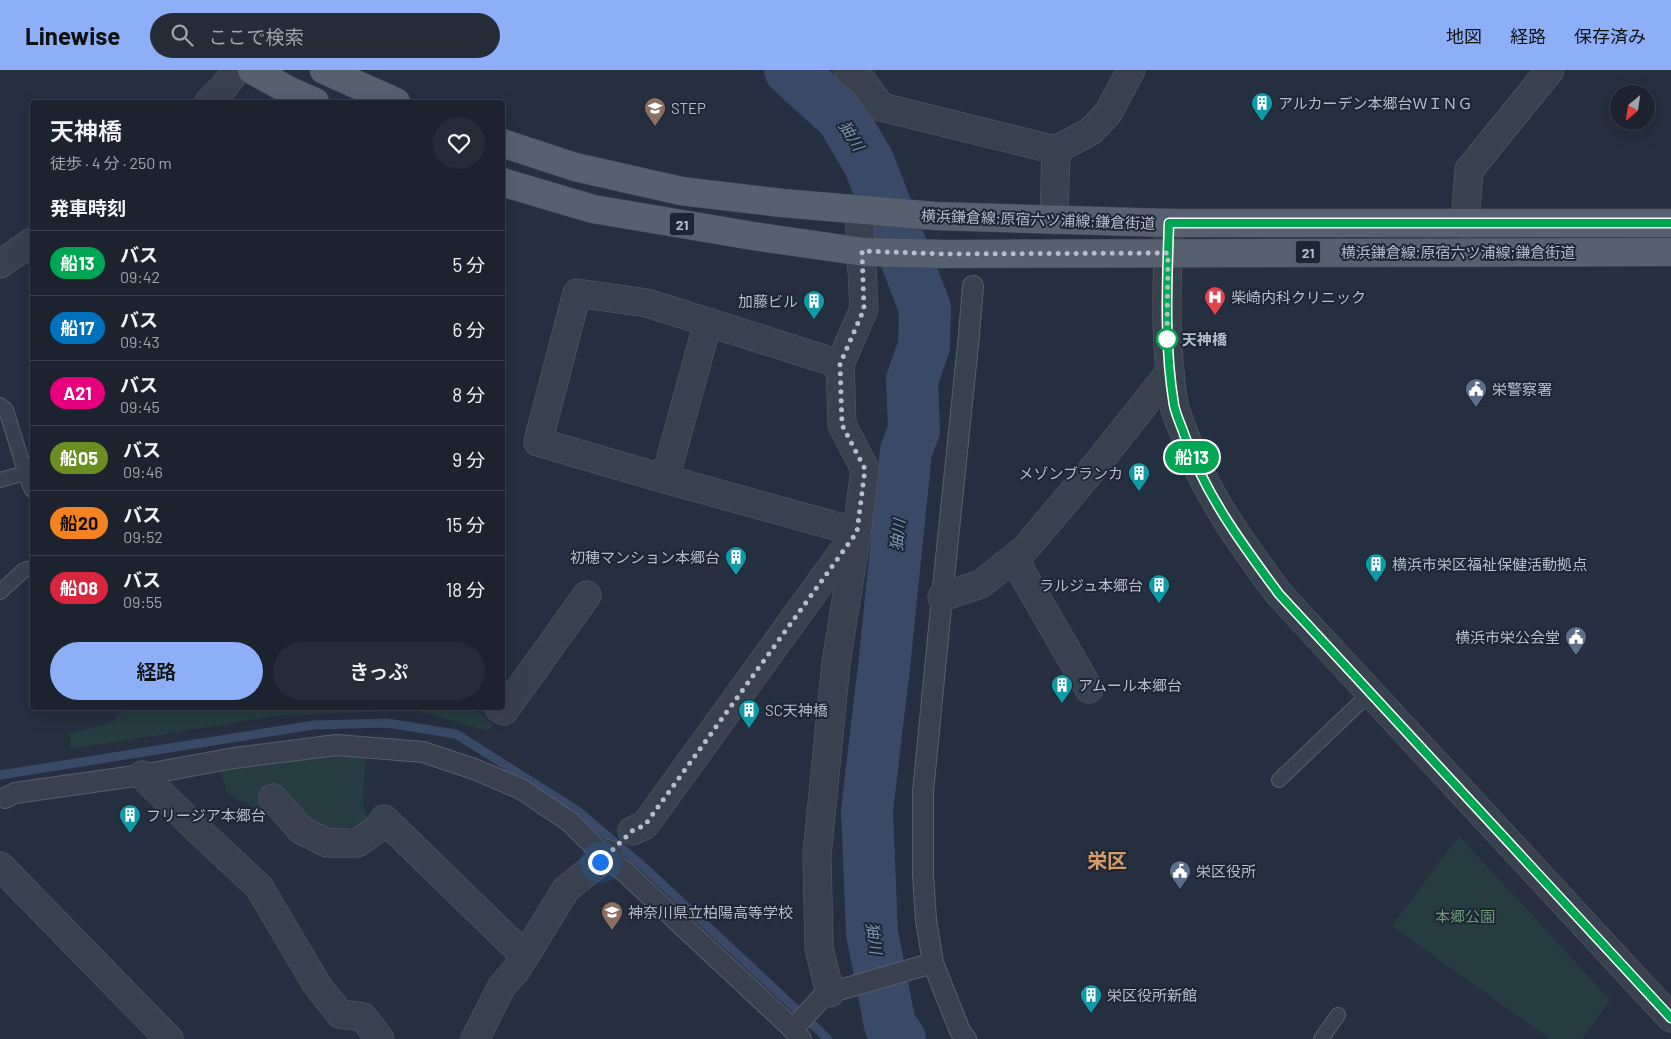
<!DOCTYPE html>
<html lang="ja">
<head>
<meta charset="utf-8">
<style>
	body { margin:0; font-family:Barlow,"Noto Sans JP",sans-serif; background:#252b37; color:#f1f3f6; height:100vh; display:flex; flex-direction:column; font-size:19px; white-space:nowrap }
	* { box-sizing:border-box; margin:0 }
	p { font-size:16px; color:#a0a4aa }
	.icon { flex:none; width:28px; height:28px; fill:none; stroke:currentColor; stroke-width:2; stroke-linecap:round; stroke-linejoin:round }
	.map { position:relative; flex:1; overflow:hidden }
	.sheet { position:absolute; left:30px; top:30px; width:475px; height:610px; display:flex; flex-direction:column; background:#1c232f; border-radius:5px; box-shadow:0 5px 20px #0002,0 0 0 1px #3a404b }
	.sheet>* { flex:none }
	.badge { padding:0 10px; border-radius:16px; font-size:18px; line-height:32px }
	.needle { width:32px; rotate:209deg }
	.controls { position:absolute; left:1610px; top:15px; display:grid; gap:10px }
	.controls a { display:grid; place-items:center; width:45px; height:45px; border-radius:50%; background:#1c232f; box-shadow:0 5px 20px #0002,0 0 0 1px #3a404b; font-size:25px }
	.you { position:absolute; width:25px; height:25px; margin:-12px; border:4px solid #fff; border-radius:50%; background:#1a73e8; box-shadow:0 0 0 8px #1a73e833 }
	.map>.badge { position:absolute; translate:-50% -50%; box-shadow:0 0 0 2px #fff }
	h2 { padding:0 20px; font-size:19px; line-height:45px }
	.round { display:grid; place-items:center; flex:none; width:52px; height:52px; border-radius:26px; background:#252b37 }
	.summary { display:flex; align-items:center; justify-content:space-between; height:85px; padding:0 20px }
	h1 { font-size:24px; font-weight:600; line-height:38px }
	.action { display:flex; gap:10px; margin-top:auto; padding:10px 20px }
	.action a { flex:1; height:58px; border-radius:30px; background:#8caff8; color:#111; font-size:20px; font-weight:600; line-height:58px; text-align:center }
	.action a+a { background:#252b37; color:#f1f3f6 }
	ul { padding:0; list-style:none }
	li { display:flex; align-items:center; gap:15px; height:65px; padding:0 20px; border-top:1px solid #3a404b }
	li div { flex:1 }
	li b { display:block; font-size:19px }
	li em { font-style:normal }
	li .badge { min-width:55px; font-weight:700; text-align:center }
	header { display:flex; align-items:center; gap:30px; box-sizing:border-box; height:70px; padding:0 25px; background:#8caff8; color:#111 }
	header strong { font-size:24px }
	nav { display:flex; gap:28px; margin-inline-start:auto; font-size:18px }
	.search { width:350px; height:45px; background:#252b37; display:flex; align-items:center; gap:12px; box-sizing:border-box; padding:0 18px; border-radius:28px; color:#a0a4aa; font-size:19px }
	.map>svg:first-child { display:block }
</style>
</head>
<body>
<header>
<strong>Linewise</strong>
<div class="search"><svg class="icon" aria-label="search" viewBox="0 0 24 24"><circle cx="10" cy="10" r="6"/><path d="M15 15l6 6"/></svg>ここで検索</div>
<nav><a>地図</a><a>経路</a><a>保存済み</a></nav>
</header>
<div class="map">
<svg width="1671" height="969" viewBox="0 0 1671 969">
	<rect width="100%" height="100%" fill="#252f3f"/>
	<g fill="#273c40">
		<polygon points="123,638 472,638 493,655 487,661 414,640 276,646 71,679 69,663 112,653 124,639"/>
		<polygon points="333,664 366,669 363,737 369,751 338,761 298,761 228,724 214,685 267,674"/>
		<polygon points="1459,766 1610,930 1582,969 1550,969 1392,856"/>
	</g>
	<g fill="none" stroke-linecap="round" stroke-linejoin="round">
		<polyline stroke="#394967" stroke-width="9" points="0,705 314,655 387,653 456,664 578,741 647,800 828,969"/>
		<polyline stroke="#394967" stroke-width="52" points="790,0 842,47 869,93 925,238 924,276 912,310 914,360 906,381 884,597 867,740 872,863 890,955 900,969"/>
		<g stroke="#575f6d" stroke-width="16">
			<g id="service">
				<polyline points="0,335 6,340 29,414 32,420"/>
				<polyline points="0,410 25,403"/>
				<polyline points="0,522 24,500 32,498"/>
				<polyline points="1279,710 1370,623"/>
				<polyline points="1321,969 1338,945"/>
			</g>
		</g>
		<g stroke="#575f6d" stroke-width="22">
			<g id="pedestrian">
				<polyline points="5,728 15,723 142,705 234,688 337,675 423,682 474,699 521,719 570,752 605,787 625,802 793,959 801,969"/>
				<polyline points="793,959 825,924 933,893"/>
				<polyline points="966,969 960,961 933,893 926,850 923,804 923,722 942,527 969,265 973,216"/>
			</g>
		</g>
		<g stroke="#575f6d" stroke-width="29">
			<g id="minor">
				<polyline points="848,0 863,12 881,37 1056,80"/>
				<polyline points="1054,150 1056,80 1091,61 1108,43 1131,0"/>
				<polyline points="1465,154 1469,100 1550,0"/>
				<polyline points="665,409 708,252"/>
				<polyline points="1014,489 1089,619"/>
				<polyline points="942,527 981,514 1025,479 1097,394 1170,302"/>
				<polyline points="499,638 504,641 587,525"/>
				<polyline points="142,705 198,760 259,817 317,915 340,944 363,947 380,969"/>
				<polyline points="273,728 301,760 327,773 357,773 377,759 384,749 525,886"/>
				<polyline points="632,761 645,755 857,462 665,409 538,372 577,223 647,233 840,294"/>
				<polyline points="0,796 169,969"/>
				<polyline points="830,923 819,878 817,785 836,593 857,462 865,399 842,355 840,294 864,239 859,140"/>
				<polyline points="475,969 502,916 517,899 566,819 600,792 608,784"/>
			</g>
		</g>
		<g stroke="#575f6d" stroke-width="29">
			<g id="tertiary">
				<polyline points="209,32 222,19 237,0"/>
				<path d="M1169 153C1167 213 1164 275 1174 335 1176 344 1180 352 1183 360 1203 421 1241 473 1279 524L1671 948"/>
				<polyline points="0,194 32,172"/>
			</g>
		</g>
		<g stroke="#424a58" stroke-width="29">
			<g id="primary">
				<polyline points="252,0 290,21 315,32"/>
				<polyline points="324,0 396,32"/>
				<polyline points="502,73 575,97 681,121 782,133 935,146 1169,153 1671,153"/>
				<polyline points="502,112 593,139 753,166 864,182 944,184 1671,182"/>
			</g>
		</g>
		<use href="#service" stroke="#39414f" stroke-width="14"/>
		<use href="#pedestrian" stroke="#39414f" stroke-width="20"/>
		<use href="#minor" stroke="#39414f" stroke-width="28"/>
		<use href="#tertiary" stroke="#39414f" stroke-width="28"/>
		<use href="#primary" stroke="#57606f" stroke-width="28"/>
	</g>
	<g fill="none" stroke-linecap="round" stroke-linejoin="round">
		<g stroke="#fff" stroke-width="11">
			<path id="line" d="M1671 153H1169C1167 213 1164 275 1174 335 1176 345 1181 355 1184 364 1204 423 1242 474 1279 524L1671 948"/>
		</g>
		<use href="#line" stroke="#00a651" stroke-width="8"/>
		<polyline stroke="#b5bcca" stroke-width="5" stroke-dasharray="0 9" points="600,792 632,761 645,755 857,462 865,399 842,355 840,294 864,239 862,181 944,184 1168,183 1167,269"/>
	</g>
	<defs>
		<g id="building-pin" transform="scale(1.125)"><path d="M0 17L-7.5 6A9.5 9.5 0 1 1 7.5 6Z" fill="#0f9aa8" stroke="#1e2634"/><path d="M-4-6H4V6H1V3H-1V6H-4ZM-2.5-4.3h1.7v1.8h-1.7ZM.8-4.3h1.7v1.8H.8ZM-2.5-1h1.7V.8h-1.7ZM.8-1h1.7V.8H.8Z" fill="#fff"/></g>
		<g id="school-pin" transform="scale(1.125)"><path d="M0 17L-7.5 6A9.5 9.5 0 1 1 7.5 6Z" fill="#8d6e63" stroke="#1e2634"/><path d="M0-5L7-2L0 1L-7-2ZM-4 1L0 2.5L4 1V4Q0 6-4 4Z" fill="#fff"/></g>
		<g id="hospital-pin" transform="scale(1.125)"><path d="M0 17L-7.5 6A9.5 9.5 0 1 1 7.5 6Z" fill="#e0444e" stroke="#1e2634"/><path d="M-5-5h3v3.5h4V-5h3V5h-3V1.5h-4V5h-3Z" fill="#fff"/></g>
		<g id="civic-pin" transform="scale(1.125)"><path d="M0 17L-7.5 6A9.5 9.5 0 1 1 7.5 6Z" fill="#5c6f8a" stroke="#1e2634"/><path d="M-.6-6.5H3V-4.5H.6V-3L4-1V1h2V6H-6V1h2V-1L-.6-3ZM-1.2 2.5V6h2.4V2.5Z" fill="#fff"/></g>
	</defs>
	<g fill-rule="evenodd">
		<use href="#building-pin" x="1262" y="33"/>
		<use href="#school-pin" x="655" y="38"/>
		<use href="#hospital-pin" x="1215" y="227"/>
		<use href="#building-pin" x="814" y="231"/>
		<use href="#civic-pin" x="1476" y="319"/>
		<use href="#building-pin" x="1139" y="403"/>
		<use href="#building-pin" x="736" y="487"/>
		<use href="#building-pin" x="1376" y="494"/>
		<use href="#building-pin" x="1159" y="515"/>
		<use href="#civic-pin" x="1576" y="567"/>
		<use href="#building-pin" x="1062" y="615"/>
		<use href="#building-pin" x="749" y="640"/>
		<use href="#building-pin" x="130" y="745"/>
		<use href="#civic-pin" x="1180" y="801"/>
		<use href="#school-pin" x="612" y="842"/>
		<use href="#building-pin" x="1091" y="925"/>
	</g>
	<circle fill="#fff" stroke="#00a651" stroke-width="2.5" cx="1167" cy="269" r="10"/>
	<g text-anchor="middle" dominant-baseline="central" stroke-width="4" stroke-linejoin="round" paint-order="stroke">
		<g fill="#1e2634" stroke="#888f9d" stroke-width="1">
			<rect x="669.5" y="142.5" width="25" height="23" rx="4"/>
			<rect x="1295.5" y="170.5" width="25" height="23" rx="4"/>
		</g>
		<g font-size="14" font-weight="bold" fill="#b5bcca">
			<text x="682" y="154">21</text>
			<text x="1308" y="182">21</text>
		</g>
		<g font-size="15" fill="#b5bcca" stroke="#1e2634" text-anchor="start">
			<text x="1278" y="33">アルカーデン本郷台ＷＩＮＧ</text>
			<text x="671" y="38">STEP</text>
			<text x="1231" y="227">柴崎内科クリニック</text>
			<text x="798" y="231" text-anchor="end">加藤ビル</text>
			<text x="1492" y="319">栄警察署</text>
			<text x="1123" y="403" text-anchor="end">メゾンブランカ</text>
			<text x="720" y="487" text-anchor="end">初穂マンション本郷台</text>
			<text x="1392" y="494">横浜市栄区福祉保健活動拠点</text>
			<text x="1143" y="515" text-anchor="end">ラルジュ本郷台</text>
			<text x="1560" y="567" text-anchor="end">横浜市栄公会堂</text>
			<text x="1078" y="615">アムール本郷台</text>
			<text x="765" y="640">SC天神橋</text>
			<text x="146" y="745">フリージア本郷台</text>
			<text x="1196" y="801">栄区役所</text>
			<text x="628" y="842">神奈川県立柏陽高等学校</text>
			<text x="1107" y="925">栄区役所新館</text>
		</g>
		<g font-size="15" fill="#b5bcca" stroke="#1e2634">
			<text transform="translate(1038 149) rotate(2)">横浜鎌倉線;原宿六ツ浦線;鎌倉街道</text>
			<text x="1458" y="182">横浜鎌倉線;原宿六ツ浦線;鎌倉街道</text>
		</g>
		<g font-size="15" font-weight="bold" fill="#b5bcca" stroke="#1e2634" text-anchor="start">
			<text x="1182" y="269">天神橋</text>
		</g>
		<g font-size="15" fill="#6c9b7a" stroke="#1e2634">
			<text x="1465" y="846">本郷公園</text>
		</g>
		<g font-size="16" font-style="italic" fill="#7c90b2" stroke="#1e2634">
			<text transform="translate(852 65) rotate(58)">㹨川</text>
			<text transform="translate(897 465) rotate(-84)">㹨川</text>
			<text transform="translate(875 868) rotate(83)">㹨川</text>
		</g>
		<g font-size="20" font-weight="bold" fill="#d59d65" stroke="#1e2634">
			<text x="1107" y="790">栄区</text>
		</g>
	</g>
</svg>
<div class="controls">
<a><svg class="needle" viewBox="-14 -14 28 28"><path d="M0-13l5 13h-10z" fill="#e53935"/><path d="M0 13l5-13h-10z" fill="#a0a4aa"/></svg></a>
</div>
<div class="you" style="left:600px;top:792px"></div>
<b class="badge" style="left:1192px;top:387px;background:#00a651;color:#fff">船13</b>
<section class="sheet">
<div class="summary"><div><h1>天神橋</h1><p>徒歩 · 4 分 · 250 m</p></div><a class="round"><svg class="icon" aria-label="heart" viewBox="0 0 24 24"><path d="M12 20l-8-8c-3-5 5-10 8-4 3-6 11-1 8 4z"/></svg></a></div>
<h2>発車時刻</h2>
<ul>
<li><span class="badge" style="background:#00a651;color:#fff">船13</span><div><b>バス</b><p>09:42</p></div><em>5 分</em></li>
<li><span class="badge" style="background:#0072bc;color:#fff">船17</span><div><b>バス</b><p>09:43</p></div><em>6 分</em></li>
<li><span class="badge" style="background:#e6007e;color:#fff">A21</span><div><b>バス</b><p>09:45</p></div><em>8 分</em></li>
<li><span class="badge" style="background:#6b8e23;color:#fff">船05</span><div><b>バス</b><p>09:46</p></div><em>9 分</em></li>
<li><span class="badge" style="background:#f58220;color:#111">船20</span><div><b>バス</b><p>09:52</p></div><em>15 分</em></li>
<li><span class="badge" style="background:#d7263d;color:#fff">船08</span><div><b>バス</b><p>09:55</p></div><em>18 分</em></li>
</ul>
<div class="action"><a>経路</a><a>きっぷ</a></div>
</section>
</div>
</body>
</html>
